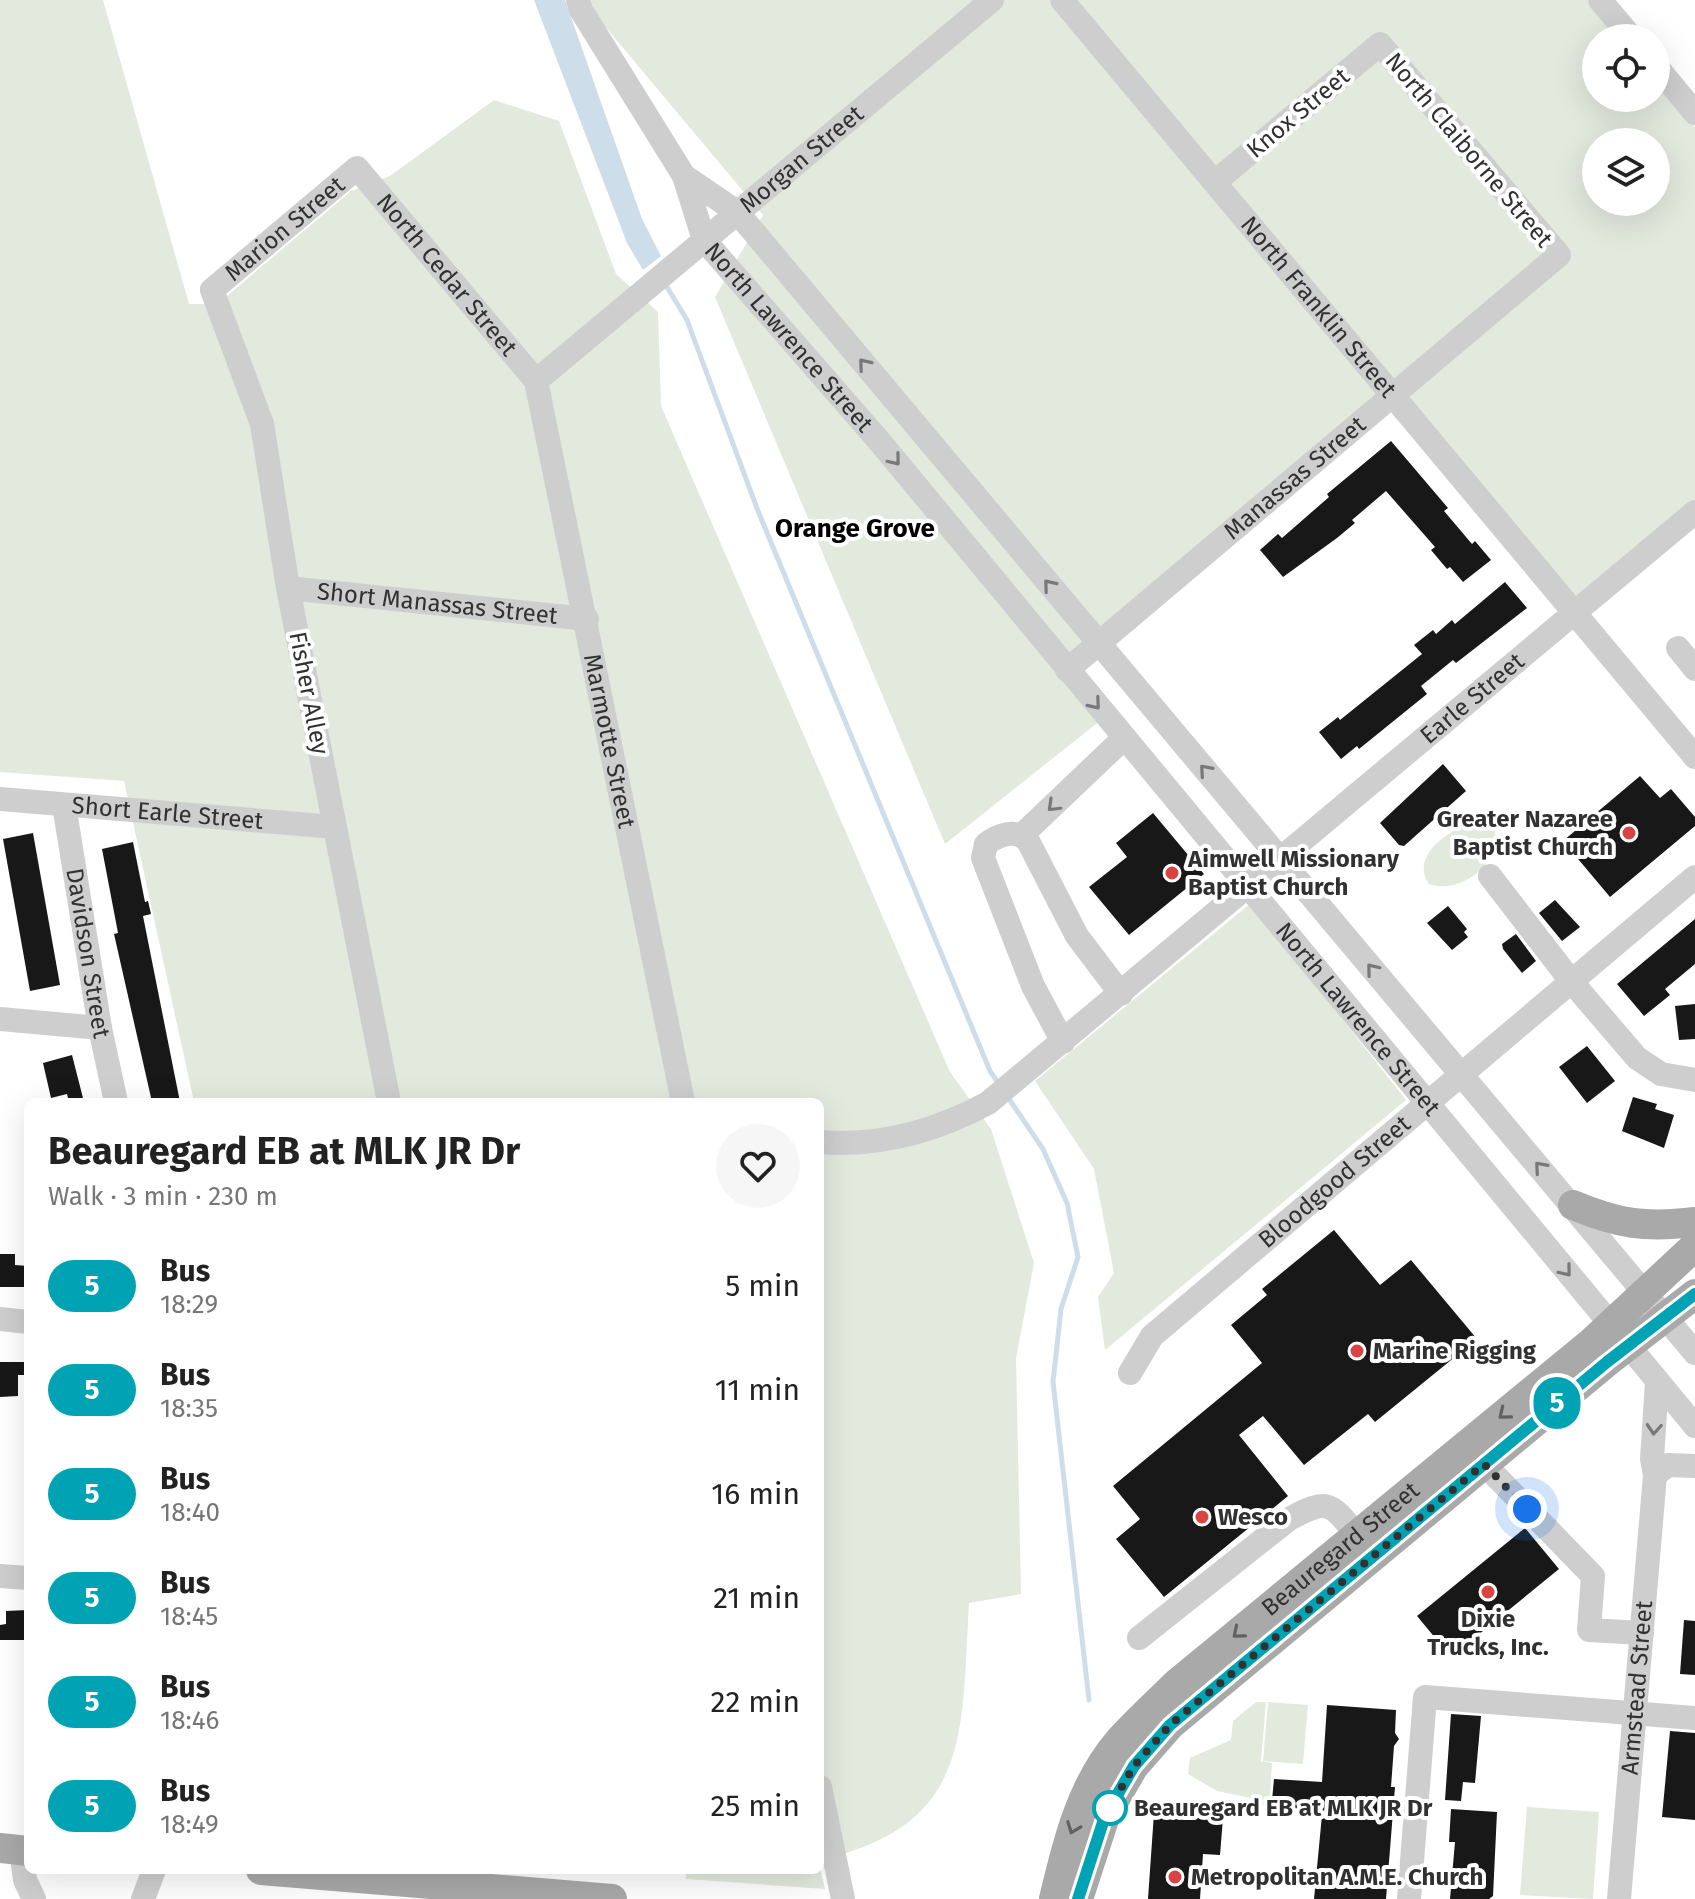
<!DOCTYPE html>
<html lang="en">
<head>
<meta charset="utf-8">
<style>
	body { margin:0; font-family:"Fira Sans",sans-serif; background:#f6f6f6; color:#222; height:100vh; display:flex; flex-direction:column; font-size:30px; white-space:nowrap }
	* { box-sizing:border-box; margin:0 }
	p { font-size:26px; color:#767676 }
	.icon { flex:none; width:44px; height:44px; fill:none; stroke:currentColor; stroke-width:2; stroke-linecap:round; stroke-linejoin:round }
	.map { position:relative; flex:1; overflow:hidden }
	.drawer { position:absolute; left:24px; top:1098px; width:800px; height:776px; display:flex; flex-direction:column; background:#fff; border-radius:12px; box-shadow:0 8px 32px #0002 }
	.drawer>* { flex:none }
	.badge { padding:0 16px; border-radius:26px; font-size:28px; line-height:52px }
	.fabs { position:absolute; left:1582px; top:24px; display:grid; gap:16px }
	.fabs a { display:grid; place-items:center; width:88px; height:88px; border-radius:50%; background:#fff; box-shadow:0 8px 32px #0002; font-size:40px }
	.you { position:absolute; width:40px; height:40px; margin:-20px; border:6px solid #fff; border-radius:50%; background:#1a73e8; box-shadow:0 0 0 12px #1a73e833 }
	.map>.badge { position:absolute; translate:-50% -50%; box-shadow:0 0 0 4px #fff }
	.round { display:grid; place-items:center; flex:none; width:84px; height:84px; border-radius:42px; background:#f6f6f6 }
	.summary { display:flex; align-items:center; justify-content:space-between; height:136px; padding:0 24px }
	h1 { font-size:38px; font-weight:700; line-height:60px }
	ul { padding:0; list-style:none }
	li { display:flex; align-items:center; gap:24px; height:104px; padding:0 24px }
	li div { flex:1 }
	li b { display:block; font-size:30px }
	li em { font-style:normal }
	li .badge { min-width:88px; font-weight:700; text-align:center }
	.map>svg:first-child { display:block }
</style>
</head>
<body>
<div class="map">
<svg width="1695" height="1899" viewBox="0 0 1695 1899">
	<rect width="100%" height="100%" fill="#fff"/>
	<g fill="#e2e9dd" fill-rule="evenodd">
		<path d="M0 0H103L189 304H208L228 295 351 191 390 176 494 100 559 121 616 274 658 312 661 406 950 1072 991 1129 1034 1263 1016 1358 1021 1594 969 1603C961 1733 973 1825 820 1860V1102H194L124 781 0 772Z"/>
		<path d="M583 0H1587L1619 38H1596V98H1656V82L1695 127V502L1577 600 1396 382 1055 665 1101 720 945 844 715 297 763 215ZM1596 142H1656V202H1596Z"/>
		<path d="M1480 821 1493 826C1507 860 1460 896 1429 884 1408 854 1455 825 1480 821Z"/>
		<polygon points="1251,903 1406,1100 1105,1350 1098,1297 1114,1273 1094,1169 1035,1081"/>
		<polygon points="1256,1702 1266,1702 1261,1761 1272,1763 1269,1806 1251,1805 1251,1798 1217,1791 1188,1774 1190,1758 1231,1740 1233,1721"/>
		<polygon points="1268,1702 1308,1705 1303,1764 1263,1761"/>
		<polygon points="1527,1807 1599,1812 1593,1899 1520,1895"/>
		<polygon points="820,1868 825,1889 686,1879 686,1870"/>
	</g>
	<polygon fill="#ceddea" points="534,0 565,0 642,219 661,256 643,270 627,243"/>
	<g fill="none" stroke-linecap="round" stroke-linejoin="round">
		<g stroke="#ceddea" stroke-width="5">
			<polyline points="664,282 687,320 758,511 990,1071 999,1084"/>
			<polyline points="1007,1096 1043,1149 1067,1203 1078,1257 1061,1309 1053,1382 1089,1700"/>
		</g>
	</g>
	<g fill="#181818">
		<polygon points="1391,441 1448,508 1444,511 1472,544 1475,541 1491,560 1463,582 1450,567 1447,569 1431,550 1435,547 1386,491 1352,520 1355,523 1337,538 1283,577 1260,550 1278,534 1282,538 1329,497 1327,494"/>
		<polygon points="1505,582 1527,608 1456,663 1453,660 1421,686 1427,694 1359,749 1357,746 1341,759 1319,732 1338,717 1340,720 1422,654 1414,645 1433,630 1436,634 1452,620 1455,624"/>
		<polygon points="1443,764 1466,791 1404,846 1399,845 1380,823"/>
		<polygon points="1640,776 1660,798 1671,789 1695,817 1695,826 1610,897 1563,841"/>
		<polygon points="1153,813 1204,874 1129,935 1089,887 1127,857 1116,843"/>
		<polygon points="33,833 60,985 30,991 3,839"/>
		<polygon points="133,842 145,902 148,901 151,914 143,916 180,1102 152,1102 114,934 118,933 102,849"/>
		<polygon points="1555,900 1580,927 1562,941 1539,913"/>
		<polygon points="1448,906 1467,929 1464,932 1468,937 1452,950 1427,923"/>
		<polygon points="1695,919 1695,964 1665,989 1670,995 1644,1016 1617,984"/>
		<polygon points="1516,934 1536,961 1522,973 1503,949 1502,944"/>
		<polygon points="1695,1004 1695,1039 1679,1040 1675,1006"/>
		<polygon points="1587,1046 1615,1081 1587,1103 1559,1067"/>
		<polygon points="72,1055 84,1102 69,1102 67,1094 51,1098 43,1063"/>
		<polygon points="1633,1097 1657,1104 1655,1109 1674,1115 1664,1148 1622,1131"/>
		<polygon points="1334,1230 1380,1285 1411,1260 1477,1339 1375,1422 1368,1414 1304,1465 1263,1416 1239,1435 1288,1496 1164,1597 1116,1539 1140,1519 1113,1486 1262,1363 1231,1325 1267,1295 1262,1289"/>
		<polygon points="0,1254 15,1254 15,1265 28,1266 28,1287 0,1287"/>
		<polygon points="0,1362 24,1362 24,1375 18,1375 18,1396 0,1397"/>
		<polygon points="1525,1528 1559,1569 1451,1657 1417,1616"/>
		<polygon points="28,1610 28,1633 24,1633 24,1640 0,1640 0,1625 6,1624 6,1611"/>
		<polygon points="1684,1620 1695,1621 1695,1675 1680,1674"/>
		<polygon points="1327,1705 1396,1710 1395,1733 1399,1739 1394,1746 1391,1787 1395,1787 1386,1899 1314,1899 1322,1815 1271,1811 1274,1779 1322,1782"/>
		<polygon points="1451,1714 1481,1716 1475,1783 1463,1782 1461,1801 1445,1800"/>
		<polygon points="1670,1731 1695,1733 1695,1820 1662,1817"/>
		<polygon points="1451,1809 1497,1812 1493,1896 1489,1899 1450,1899 1455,1842 1449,1842"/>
		<polygon points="1154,1813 1223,1818 1220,1855 1203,1854 1200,1899 1148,1899"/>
	</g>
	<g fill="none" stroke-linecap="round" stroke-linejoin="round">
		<g stroke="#cecece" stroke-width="24">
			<path id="s1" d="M578 0 581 10 684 176 704 240 880 442 1695 1426"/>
			<path id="s2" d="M1062 0 1695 757"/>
			<polyline points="1600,0 1632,38"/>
			<polyline points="1656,66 1695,113"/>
			<polyline points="684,176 737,212 1695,1353"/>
			<path id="s3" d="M536 381 992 0"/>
			<path id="s4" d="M288 588 587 619"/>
			<polyline points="1678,648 1695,669"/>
			<path id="s5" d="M1067 670 1559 255 1380 44 1215 182"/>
			<path id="s6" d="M0 799 335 827"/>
			<path id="s7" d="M64 805 100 1028 116 1102"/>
			<polyline points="1022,835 1124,738"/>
			<polyline points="1490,876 1571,981 1637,1058 1661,1074 1695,1080"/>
			<polyline points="0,1019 100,1028"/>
			<path d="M1063 1042 1033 986 983 858 986 844C998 835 1016 828 1028 841L1077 936 1121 994"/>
			<path id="s8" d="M389 1102 288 588 262 424 212 290 357 168 536 381 683 1102"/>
			<path id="s9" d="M820 1142C880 1147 936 1131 988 1103L1695 512"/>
			<polyline points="0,1319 28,1322"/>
			<path id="s10" d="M1130 1373 1152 1336 1695 877"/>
			<polyline points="1484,1464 1593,1576 1589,1630 1642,1633"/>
			<polyline points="1655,1475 1668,1465 1695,1466"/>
			<polyline points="0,1576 28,1578"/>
			<path d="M1139 1638 1289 1519C1328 1498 1330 1502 1357 1535"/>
			<polyline points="820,1787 843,1899"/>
			<polyline points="21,1850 25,1880 34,1899"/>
			<polyline points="143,1899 154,1870"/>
			<polyline points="1409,1899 1425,1697 1695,1718"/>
			<path id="s11" d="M1619 1899 1655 1475 1652 1459 1657 1382"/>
		</g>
		<g stroke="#a9a9a9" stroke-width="30">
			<path d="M1573 1205C1618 1224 1646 1228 1695 1222"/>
			<polyline points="0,1848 28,1851"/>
			<polyline points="261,1870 612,1899"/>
			<path id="s12" d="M1054 1899C1067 1844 1081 1785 1119 1741 1137 1721 1157 1703 1176 1684L1592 1342 1695 1246"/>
			<polyline points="1078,1899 1105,1816 1134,1766 1170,1725 1607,1362 1695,1294"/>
		</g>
	</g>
	<defs><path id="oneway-chevron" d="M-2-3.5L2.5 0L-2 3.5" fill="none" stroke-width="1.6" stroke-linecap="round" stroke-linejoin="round" transform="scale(2)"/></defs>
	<g stroke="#787878">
		<use href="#oneway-chevron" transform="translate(864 364) rotate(-130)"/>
		<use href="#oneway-chevron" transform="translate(895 460) rotate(51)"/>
		<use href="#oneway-chevron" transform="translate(1049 585) rotate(-130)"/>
		<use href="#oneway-chevron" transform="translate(1095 704) rotate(50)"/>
		<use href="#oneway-chevron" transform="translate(1205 770) rotate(-131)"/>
		<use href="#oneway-chevron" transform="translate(1053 806) rotate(136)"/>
		<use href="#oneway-chevron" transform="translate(1372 969) rotate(-129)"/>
		<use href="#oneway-chevron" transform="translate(1540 1167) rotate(-131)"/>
		<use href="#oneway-chevron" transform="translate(1566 1271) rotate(51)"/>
		<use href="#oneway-chevron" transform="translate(1654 1429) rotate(94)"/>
	</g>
	<g stroke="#616161">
		<use href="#oneway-chevron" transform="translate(1504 1414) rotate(141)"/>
		<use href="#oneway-chevron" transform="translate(1238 1633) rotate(140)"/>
		<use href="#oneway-chevron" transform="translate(1073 1828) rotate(111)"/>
	</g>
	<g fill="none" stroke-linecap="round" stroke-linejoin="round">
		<g stroke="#fff" stroke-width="18">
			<polyline id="line" points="1078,1899 1105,1816 1134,1766 1170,1725 1607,1362 1695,1294"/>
		</g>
		<use href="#line" stroke="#00a3b4" stroke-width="12"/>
		<polyline stroke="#313131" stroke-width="8" stroke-dasharray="0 14.4" points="1110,1808 1105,1816 1134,1766 1170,1725 1484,1464 1527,1509"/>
	</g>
	<g fill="#d84442" stroke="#fff" stroke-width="3">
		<circle cx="1629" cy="833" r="8"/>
		<circle cx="1172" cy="873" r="8"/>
		<circle cx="1357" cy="1351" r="8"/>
		<circle cx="1202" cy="1517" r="8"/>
		<circle cx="1488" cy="1592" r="8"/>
		<circle cx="1175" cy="1877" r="8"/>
	</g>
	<circle fill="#fff" stroke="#00a3b4" stroke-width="4" cx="1110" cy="1808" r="16"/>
	<g text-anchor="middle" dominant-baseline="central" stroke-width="8" stroke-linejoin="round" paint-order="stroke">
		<g font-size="24" fill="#313131" stroke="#fff">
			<text transform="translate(1298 113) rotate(-40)">Knox Street</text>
			<text transform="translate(1469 150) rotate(50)">North Claiborne Street</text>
			<text stroke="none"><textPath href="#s3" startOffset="346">Morgan Street</textPath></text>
			<text stroke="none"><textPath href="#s8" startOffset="928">Marion Street</textPath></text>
			<text stroke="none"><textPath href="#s8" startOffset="1162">North Cedar Street</textPath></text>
			<text stroke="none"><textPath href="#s2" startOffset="400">North Franklin Street</textPath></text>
			<text stroke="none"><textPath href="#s1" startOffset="402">North Lawrence Street</textPath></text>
			<text stroke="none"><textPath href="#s5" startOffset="298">Manassas Street</textPath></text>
			<text stroke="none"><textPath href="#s4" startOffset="150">Short Manassas Street</textPath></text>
			<text transform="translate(309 693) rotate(79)">Fisher Alley</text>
			<text stroke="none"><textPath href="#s9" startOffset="806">Earle Street</textPath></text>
			<text stroke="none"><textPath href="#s8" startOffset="1668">Marmotte Street</textPath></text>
			<text stroke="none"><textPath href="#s6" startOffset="168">Short Earle Street</textPath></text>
			<text stroke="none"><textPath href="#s7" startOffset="150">Davidson Street</textPath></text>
			<text stroke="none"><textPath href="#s1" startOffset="1290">North Lawrence Street</textPath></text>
			<text stroke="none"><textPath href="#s10" startOffset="282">Bloodgood Street</textPath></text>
			<text stroke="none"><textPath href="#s12" startOffset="466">Beauregard Street</textPath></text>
			<text stroke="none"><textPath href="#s11" startOffset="212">Armstead Street</textPath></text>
		</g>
		<g font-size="24" font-weight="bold" fill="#313131" stroke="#fff" text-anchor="start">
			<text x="1613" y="819" text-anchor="end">Greater Nazaree<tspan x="1613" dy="28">Baptist Church</tspan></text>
			<text x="1188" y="859">Aimwell Missionary<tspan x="1188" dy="28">Baptist Church</tspan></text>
			<text x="1373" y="1351">Marine Rigging</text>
			<text x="1218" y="1517">Wesco</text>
			<text x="1488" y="1619" text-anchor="middle">Dixie<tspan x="1488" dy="28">Trucks, Inc.</tspan></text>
			<text x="1191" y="1877">Metropolitan A.M.E. Church</text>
		</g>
		<g font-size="24" font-weight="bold" fill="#313131" stroke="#fff" text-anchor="start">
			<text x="1134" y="1808">Beauregard EB at MLK JR Dr</text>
		</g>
		<g font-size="26" font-weight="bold" fill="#000" stroke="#fff">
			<text x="855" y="528">Orange Grove</text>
		</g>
	</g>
</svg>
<div class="fabs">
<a><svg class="icon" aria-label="locate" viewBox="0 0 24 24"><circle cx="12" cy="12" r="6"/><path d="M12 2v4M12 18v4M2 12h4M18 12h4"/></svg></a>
<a><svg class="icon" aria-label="layers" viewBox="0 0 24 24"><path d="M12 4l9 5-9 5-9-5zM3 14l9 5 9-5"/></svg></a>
</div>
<div class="you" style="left:1527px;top:1509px"></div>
<b class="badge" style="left:1557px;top:1403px;background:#00a3b4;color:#fff">5</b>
<section class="drawer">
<div class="summary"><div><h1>Beauregard EB at MLK JR Dr</h1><p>Walk · 3 min · 230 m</p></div><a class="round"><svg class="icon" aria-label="heart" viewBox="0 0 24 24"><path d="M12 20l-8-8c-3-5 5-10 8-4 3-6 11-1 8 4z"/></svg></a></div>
<ul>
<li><span class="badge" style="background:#00a3b4;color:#fff">5</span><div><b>Bus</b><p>18:29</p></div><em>5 min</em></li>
<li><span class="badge" style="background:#00a3b4;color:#fff">5</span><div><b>Bus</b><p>18:35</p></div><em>11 min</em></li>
<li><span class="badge" style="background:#00a3b4;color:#fff">5</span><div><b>Bus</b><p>18:40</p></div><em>16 min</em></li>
<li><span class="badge" style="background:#00a3b4;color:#fff">5</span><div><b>Bus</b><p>18:45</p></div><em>21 min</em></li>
<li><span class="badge" style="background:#00a3b4;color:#fff">5</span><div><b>Bus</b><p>18:46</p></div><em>22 min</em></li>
<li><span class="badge" style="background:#00a3b4;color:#fff">5</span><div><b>Bus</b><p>18:49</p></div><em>25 min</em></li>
</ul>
</section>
</div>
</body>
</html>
